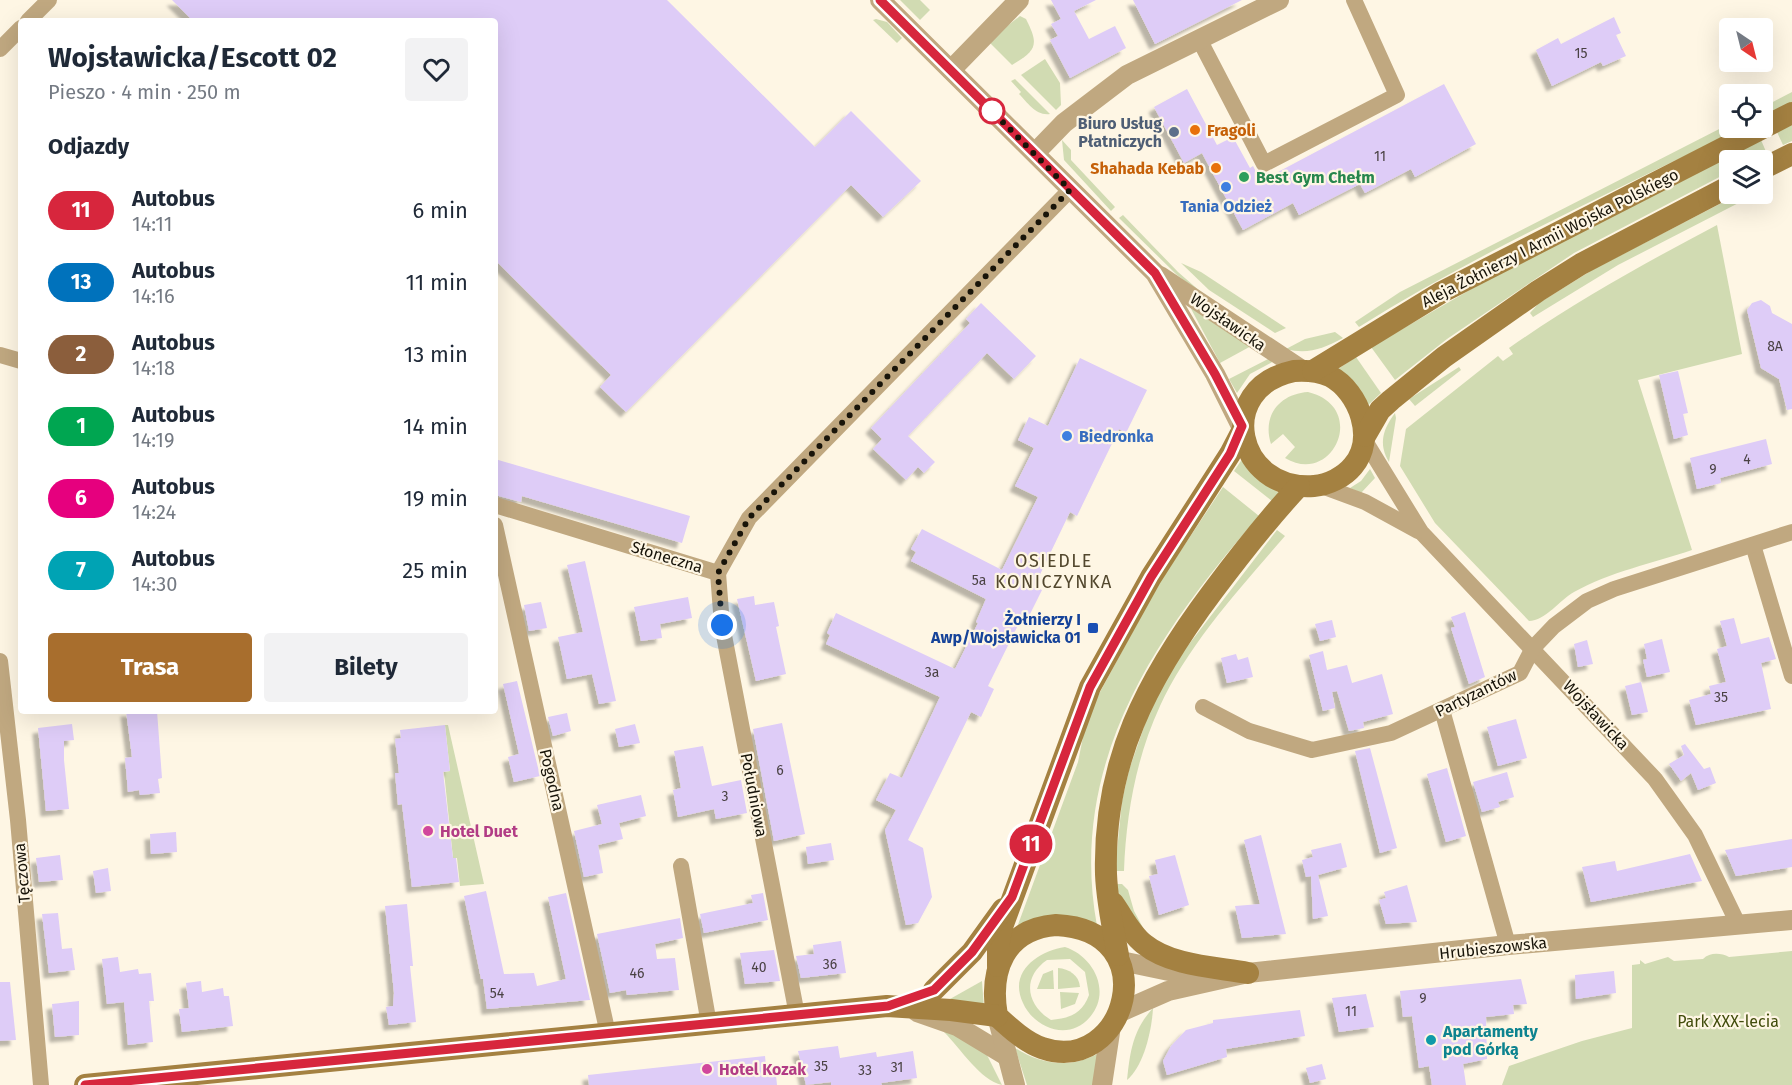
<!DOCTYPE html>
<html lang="pl">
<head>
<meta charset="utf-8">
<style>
	body { margin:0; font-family:"Fira Sans",sans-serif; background:#f2f2f3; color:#1f2937; height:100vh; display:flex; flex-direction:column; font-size:22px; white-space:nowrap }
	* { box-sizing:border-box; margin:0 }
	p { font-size:20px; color:#747a83 }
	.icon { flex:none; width:33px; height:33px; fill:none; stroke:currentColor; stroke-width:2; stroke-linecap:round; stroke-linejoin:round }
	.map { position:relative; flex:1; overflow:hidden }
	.side { position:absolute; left:18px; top:18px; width:480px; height:696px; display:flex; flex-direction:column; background:#fff; border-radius:6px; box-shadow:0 6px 24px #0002 }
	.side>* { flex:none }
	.badge { padding:0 12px; border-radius:20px; font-size:21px; line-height:39px }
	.needle { width:39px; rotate:145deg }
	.fabs { position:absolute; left:1719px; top:18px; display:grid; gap:12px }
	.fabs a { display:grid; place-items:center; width:54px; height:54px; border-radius:6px; background:#fff; box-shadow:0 6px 24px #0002; font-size:30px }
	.you { position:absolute; width:30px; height:30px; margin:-15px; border:4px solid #fff; border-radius:50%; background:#1a73e8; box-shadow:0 0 0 9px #1a73e833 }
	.map>.badge { position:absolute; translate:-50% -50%; box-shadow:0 0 0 3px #fff }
	h2 { padding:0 30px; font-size:22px; line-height:54px }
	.round { display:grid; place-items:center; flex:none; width:63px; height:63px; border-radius:6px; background:#f2f2f3 }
	.headline { display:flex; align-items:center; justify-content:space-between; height:102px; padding:0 30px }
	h1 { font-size:28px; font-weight:700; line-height:45px }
	.primary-button { display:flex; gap:12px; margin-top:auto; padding:12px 30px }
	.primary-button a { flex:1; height:69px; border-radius:6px; background:#a86e2d; color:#fff; font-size:24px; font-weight:700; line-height:69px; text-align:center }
	.primary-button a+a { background:#f2f2f3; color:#1f2937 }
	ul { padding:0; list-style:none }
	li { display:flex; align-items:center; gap:18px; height:72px; padding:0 30px }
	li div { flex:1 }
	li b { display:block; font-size:22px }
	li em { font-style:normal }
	li .badge { min-width:66px; font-weight:700; text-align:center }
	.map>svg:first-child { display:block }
</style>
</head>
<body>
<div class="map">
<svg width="1792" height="1085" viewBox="0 0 1792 1085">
	<defs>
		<filter id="shadow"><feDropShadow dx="-5.5" dy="5.5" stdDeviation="1.5" flood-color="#0004"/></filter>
	</defs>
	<rect width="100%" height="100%" fill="#fef6e4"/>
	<g fill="#d1dbb2" fill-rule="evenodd">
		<polygon points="900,0 920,0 930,10 920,20"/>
		<path d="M1020 16 1026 19C1039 45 1037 50 1012 65L988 41Z"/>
		<polygon points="876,19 887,22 902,38 897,43 873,20"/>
		<polygon points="1045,59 1060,83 1061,105 1056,110 1021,75"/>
		<path d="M1015 79 1050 114C1036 116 1028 103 1019 94L1021 92 1011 81Z"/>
		<polygon points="1792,92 1792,102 1768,114 1769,104"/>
		<path d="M1729 124 1730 128H1741C1613 192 1480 251 1359 327L1355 322 1400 292Z"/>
		<polygon points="1792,125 1792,141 1783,145 1777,132"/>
		<polygon points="1062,140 1071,150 1071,160 1115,207 1111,211 1064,160"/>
		<polygon points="1761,140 1767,154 1753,160 1730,160 1729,172 1574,253 1447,339 1395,380 1371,347 1494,276"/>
		<polygon points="1739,194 1756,194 1618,265 1533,317 1530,313 1539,303 1594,269"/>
		<polygon points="1123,215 1178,272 1209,299 1177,275 1119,218"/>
		<path d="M1717 225 1742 354 1638 380 1692 550C1653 563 1610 572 1574 592 1561 599 1545 621 1529 621L1435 523 1400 466 1406 429 1498 356 1503 361 1513 354 1509 348C1576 301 1645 263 1717 225Z"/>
		<polygon points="1181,263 1201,272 1286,328 1275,333 1209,290"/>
		<polygon points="1189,305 1253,345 1220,363"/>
		<path d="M1335 332 1343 338C1324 348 1308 355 1286 349L1305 339Z"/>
		<polygon points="1272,357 1276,360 1250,374 1237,393 1229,379"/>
		<polygon points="1356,357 1381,393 1366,407 1338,369"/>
		<polygon points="1459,367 1461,370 1415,406 1409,399"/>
		<path d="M1308 392C1369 407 1333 487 1285 458L1295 447 1283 434 1271 444C1262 416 1279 394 1308 392Z"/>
		<path d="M1395 413 1396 418 1389 462C1378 444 1383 429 1395 413Z"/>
		<polygon points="1245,455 1269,486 1279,493 1272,501 1234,471"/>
		<polygon points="1370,469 1375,478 1361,493 1350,488 1361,481"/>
		<path d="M1223 487 1259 516C1157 633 1067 762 1097 926 1065 911 1048 921 1016 930L1078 762 1086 722 1093 705 1158 585Z"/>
		<path d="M1277 530 1285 536C1241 587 1188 645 1160 706 1136 758 1126 815 1124 871H1115L1122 801 1129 770 1152 704 1183 652Z"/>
		<polygon points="445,725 448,725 484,884 460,886 457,858 453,858 444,772 450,771"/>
		<polygon points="1116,884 1122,884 1128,890 1134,911 1148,937 1119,895"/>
		<path d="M1065 947C1093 956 1112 991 1090 1017 1069 1042 1034 1028 1023 1003 1008 972 1038 951 1065 947ZM1070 959 1085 972 1089 995C1082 1014 1070 1018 1051 1020 1027 1005 1021 978 1047 960Z"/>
		<path d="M1792 951V1085H1502L1509 1066 1582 1041 1632 1028V965L1640 964V960L1645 964 1668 957 1674 961 1703 959C1710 952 1721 953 1729 957Z"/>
		<path d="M1058 968C1069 969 1079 975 1080 987L1058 989Z"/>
		<polygon points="1053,970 1054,989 1037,989 1043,974"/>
		<polygon points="982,981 984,1008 950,999"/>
		<polygon points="1060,992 1079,993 1075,1004 1061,1009"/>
		<path d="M1153 1008C1152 1029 1144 1066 1127 1080 1130 1051 1133 1030 1153 1008Z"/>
		<path d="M950 1027 984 1049 1002 1085C980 1080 961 1049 944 1032Z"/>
		<path d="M1015 1048C1042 1065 1070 1069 1099 1053L1093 1085H1027Z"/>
	</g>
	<g fill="#deccf7" filter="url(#shadow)">
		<polygon points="172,0 667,0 815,147 851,111 921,181 883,217 851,185 626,412 600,387 611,375 495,260 495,21 193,21"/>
		<polygon points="1051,0 1096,0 1074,11 1089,39 1115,26 1126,48 1070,78 1050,40 1058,36 1051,24 1061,19"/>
		<polygon points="1133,0 1242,0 1155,44"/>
		<polygon points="1614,17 1621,33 1616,35 1626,56 1603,66 1601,62 1552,86 1536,50 1558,38 1561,44"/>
		<polygon points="1444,84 1476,144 1415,177 1411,169 1365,193 1360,184 1299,215 1293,203 1243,230 1202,153 1184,163 1154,107 1187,89 1217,145 1233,137 1250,168 1253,166 1261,181"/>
		<polygon points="1761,300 1770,306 1772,313 1792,324 1792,409 1787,410 1779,379 1761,368 1747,310 1752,303"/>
		<polygon points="981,303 1036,356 1014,379 987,353 908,436 935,462 924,473 918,467 906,480 873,449 882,439 871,428 970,323 966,319"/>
		<polygon points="1080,358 1147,390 1126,433 1119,429 1077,516 1070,512 1034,587 1042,590 1028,618 1023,615 988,686 994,689 981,717 971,712 908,840 923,848 932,897 918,923 906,925 885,830 896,810 876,800 890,773 902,778 940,697 826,644 830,635 827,633 836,613 955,669 978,623 976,622 986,599 911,561 916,552 911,549 922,529 1002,570 1038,497 1015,486 1034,448 1018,440 1029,417 1048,426"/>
		<polygon points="1678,371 1688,413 1683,414 1688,435 1674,439 1659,375"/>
		<polygon points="1766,439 1772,464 1720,478 1721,483 1697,489 1690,458"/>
		<polygon points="495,459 690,516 682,543 522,496 521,502 495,495"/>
		<polygon points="585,561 616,701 599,704 592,674 567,679 558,637 583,632 567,565"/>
		<polygon points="754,596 755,605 774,602 779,626 776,627 786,674 756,681 737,599"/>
		<polygon points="688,597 692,618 660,624 662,638 641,641 634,607"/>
		<polygon points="541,602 547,628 529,631 524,605"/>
		<polygon points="1465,612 1485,677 1469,684 1451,628 1455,627 1451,617"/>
		<polygon points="1734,618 1741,644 1769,637 1776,659 1761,663 1771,709 1696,725 1689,700 1711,694 1709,686 1726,682 1717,649 1727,646 1720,621"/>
		<polygon points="1332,620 1336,637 1320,641 1315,624"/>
		<polygon points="1662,639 1670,672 1647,677 1643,660 1647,659 1644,644"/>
		<polygon points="1587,640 1593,664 1578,667 1574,644"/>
		<polygon points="1323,651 1327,670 1347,665 1352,683 1382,674 1393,714 1363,722 1364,728 1349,731 1337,691 1332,692 1335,708 1323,711 1309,655"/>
		<polygon points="1236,654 1238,660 1248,657 1253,677 1227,683 1221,658"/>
		<polygon points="517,681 540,776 514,782 508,757 519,754 503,684"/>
		<polygon points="1641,682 1648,712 1632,715 1625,686"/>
		<polygon points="126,711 157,711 162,778 158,779 160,793 140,795 139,790 128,792 125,758 132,757"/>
		<polygon points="567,713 571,731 553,736 548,717"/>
		<polygon points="1516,719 1527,758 1498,766 1487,727"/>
		<polygon points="782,723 805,834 774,841 753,729"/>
		<polygon points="72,724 74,740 64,741 64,760 69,809 46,811 38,728"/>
		<polygon points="635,724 640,743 619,747 615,729"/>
		<polygon points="445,725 450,771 443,772 453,858 456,858 459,882 412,887 402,804 398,805 395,773 399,773 395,739 401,738 400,730"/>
		<polygon points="1685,744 1704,769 1710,767 1716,783 1698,790 1691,773 1681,781 1669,764 1684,755 1681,746"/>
		<polygon points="703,746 712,786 741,780 747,813 716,819 714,809 678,817 673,790 681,788 674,751"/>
		<polygon points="1370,748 1397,848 1380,853 1355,751"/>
		<polygon points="1447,768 1466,836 1446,842 1427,774"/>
		<polygon points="1507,772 1514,797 1498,802 1500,807 1482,812 1473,782"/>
		<polygon points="641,795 646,816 619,823 623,839 598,845 603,873 584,877 574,831 602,824 597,805"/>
		<polygon points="176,832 177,852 151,854 150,834"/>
		<polygon points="1261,835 1286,934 1242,938 1235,906 1260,904 1244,840"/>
		<polygon points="1792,839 1792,867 1736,876 1725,850"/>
		<polygon points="831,843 834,860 808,864 806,847"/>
		<polygon points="1341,843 1347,867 1318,875 1328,916 1313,919 1311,876 1306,877 1302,860 1313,857 1311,850"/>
		<polygon points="1690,854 1702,881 1591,902 1582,867 1615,861 1617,871"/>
		<polygon points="60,855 63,880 39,882 36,858"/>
		<polygon points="1175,855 1189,905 1159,915 1149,876 1158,874 1155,860"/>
		<polygon points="108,868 111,891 96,893 93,871"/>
		<polygon points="1407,885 1417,922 1386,924 1379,900 1386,898 1384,892"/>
		<polygon points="486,891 504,974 534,973 537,986 566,979 548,897 566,893 590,1000 487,1009 483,979 481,979 464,896"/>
		<polygon points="763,893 768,920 704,933 700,914 753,903 751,895"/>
		<polygon points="407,904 413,966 410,966 416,1022 389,1025 386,1007 393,1006 394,993 385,906"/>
		<polygon points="58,913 62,949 72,948 75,970 49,973 42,914"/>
		<polygon points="680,918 683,938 655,944 657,959 675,958 679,990 627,995 626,990 610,993 597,934"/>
		<polygon points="841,941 846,973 801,978 796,956 814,954 813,945"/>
		<polygon points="774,950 780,981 745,984 740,953"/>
		<polygon points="118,957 120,972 138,969 139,974 151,973 154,1001 149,1001 153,1042 128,1045 124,1002 107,1004 102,959"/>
		<polygon points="1614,971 1616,993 1576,999 1575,975"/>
		<polygon points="1521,979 1527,1004 1513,1005 1514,1014 1486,1017 1487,1059 1463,1064 1466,1085 1432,1085 1429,1066 1419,1068 1412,1016 1403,1017 1400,991"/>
		<polygon points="201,981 202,992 223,988 224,996 229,996 233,1026 182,1032 179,1009 189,1008 186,983"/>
		<polygon points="0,982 10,982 16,1040 0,1041"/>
		<polygon points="1366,994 1374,1027 1339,1032 1332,998"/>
		<polygon points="79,1001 79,1035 55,1037 52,1004"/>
		<polygon points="1300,1010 1305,1036 1226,1049 1227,1057 1167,1075 1163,1061 1171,1046 1186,1030 1213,1023 1213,1020"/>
		<polygon points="838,1046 840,1058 876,1052 877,1057 913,1051 917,1078 881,1083 882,1085 831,1085 831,1082 806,1085 798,1051"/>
		<polygon points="765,1056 766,1066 775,1065 777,1085 589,1085 588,1075"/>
		<polygon points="1322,1064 1326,1079 1310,1083 1306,1068"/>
	</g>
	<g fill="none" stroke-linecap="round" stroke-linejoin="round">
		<g stroke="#c0a880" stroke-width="16">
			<polyline points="28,21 49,0"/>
			<polyline points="1199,39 1264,164 1397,95 1354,0"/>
			<polyline points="0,49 21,28"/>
			<polyline points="0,355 21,361"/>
			<polyline points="1365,441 1421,532 1655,779 1695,835 1738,924"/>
			<polyline points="1319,485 1365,502 1418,531"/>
			<polyline points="495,505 718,573 749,518 1070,190"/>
			<polyline points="495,525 608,1034"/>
			<polyline points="1753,545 1792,676"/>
			<polyline points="718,573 722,625 797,1015"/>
			<polyline points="0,661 18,820 41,1085"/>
			<polyline points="1203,707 1249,731 1312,750 1391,733 1520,673 1533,648 1554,626 1587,601 1614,589 1792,532"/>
			<polyline points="1442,710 1508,945"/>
			<polyline points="681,866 709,1024"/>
		</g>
		<g stroke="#c0a880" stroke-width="20">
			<polyline points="880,0 1155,273 1215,374 1241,426"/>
			<polyline points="951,70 1019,0"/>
			<polyline points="1035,153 1064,123 1127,75 1279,0"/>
			<polyline points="1160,276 1302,370"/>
			<polyline points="1121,961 1169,971 1203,973"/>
			<polyline points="917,1012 957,1026 1005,1055"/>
			<polyline points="1118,1013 1168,991 1248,973 1508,945 1792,920"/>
			<polyline points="997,1016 1015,1085"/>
			<polyline points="1102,1085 1111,1026"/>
		</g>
		<g stroke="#a48141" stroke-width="22">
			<polyline points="1762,169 1792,154"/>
			<path d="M1294 371C1307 370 1318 371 1330 376 1360 392 1376 439 1353 466 1344 477 1328 485 1314 486 1236 492 1213 388 1294 371Z"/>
			<polyline points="1313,371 1442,292 1792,113"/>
			<polyline points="1365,436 1380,410 1391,400 1444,357 1538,291 1581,264 1730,186"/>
			<path d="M1113 903C1123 917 1131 934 1144 944 1171 966 1215 967 1248 973"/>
			<path d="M1056 925C1168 930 1126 1077 1042 1048 1025 1042 1010 1028 997 1016 989 971 1004 929 1056 925Z"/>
			<path d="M1118 955C1113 929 1107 901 1106 874 1103 762 1147 679 1213 591 1240 555 1268 519 1299 486"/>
			<polyline points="998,966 998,946 1002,927 1090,687 1151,577 1230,454 1242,431"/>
			<polyline points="934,990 972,952 1003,909"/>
			<polyline points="85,1085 887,1006 951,1010 997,1016"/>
		</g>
	</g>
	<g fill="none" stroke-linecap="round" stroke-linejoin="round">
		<g stroke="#fff" stroke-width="14">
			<polyline id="line" points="85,1085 888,1006 934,990 972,952 1012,897 1090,687 1151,577 1230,454 1242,426 1215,374 1155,273 880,0"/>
		</g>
		<use href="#line" stroke="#d7263d" stroke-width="9"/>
		<polyline stroke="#181409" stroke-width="6" stroke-dasharray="0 10.8" points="722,625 718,573 749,518 1070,190 989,108 992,111"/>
	</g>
	<circle fill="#fff" stroke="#d7263d" stroke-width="3" cx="992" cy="111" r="12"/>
	<g fill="#e8710a" stroke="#fef6e4" stroke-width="2">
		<circle cx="1195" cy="130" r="6"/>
		<circle cx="1216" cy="168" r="6"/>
	</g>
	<circle fill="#5c6f8a" stroke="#fef6e4" stroke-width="2" cx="1174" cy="132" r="6"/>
	<circle fill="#2e9e5b" stroke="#fef6e4" stroke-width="2" cx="1244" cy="177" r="6"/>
	<g fill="#3f7fe0" stroke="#fef6e4" stroke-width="2">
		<circle cx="1226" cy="187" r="6"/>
		<circle cx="1067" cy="436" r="6"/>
	</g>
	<rect fill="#1a4fb4" stroke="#fef6e4" stroke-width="2" x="1087" y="622" width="12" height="12" rx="3"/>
	<g fill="#d1479c" stroke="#fef6e4" stroke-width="2">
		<circle cx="428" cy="831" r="6"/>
		<circle cx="707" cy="1069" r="6"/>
	</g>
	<circle fill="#0f9aa8" stroke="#fef6e4" stroke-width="2" cx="1431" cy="1040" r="6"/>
	<g text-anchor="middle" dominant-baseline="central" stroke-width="4.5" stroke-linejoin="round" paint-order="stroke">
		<g font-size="14" fill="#4a4244">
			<text x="1581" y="53">15</text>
			<text x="1380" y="156">11</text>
			<text x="1775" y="346">8A</text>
			<text x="1747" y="459">4</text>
			<text x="1713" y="469">9</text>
			<text x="979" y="580">5a</text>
			<text x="932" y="672">3a</text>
			<text x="1721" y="697">35</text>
			<text x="780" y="770">6</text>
			<text x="725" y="796">3</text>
			<text x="830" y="964">36</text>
			<text x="759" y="967">40</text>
			<text x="637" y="973">46</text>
			<text x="497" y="993">54</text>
			<text x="1423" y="998">9</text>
			<text x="1351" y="1011">11</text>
			<text x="821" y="1066">35</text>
			<text x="897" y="1067">31</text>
			<text x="865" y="1070">33</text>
		</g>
		<g font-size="16" font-weight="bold" fill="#4e5e75" stroke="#fef6e4" text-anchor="end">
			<text x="1162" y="123">Biuro Usług<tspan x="1162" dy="18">Płatniczych</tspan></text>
		</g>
		<g font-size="16" font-weight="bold" fill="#c56008" stroke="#fef6e4" text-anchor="start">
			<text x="1207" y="130">Fragoli</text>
			<text x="1204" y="168" text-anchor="end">Shahada Kebab</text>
		</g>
		<g font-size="16" font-weight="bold" fill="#27864d" stroke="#fef6e4" text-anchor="start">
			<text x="1256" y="177">Best Gym Chełm</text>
		</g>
		<g font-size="16" font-weight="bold" fill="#366cbe" stroke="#fef6e4">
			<text x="1226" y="206">Tania Odzież</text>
			<text x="1079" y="436" text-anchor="start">Biedronka</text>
		</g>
		<g font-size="16" fill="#181409" stroke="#fef6e4">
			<text transform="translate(1550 238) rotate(-27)">Aleja Żołnierzy I Armii Wojska Polskiego</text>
			<text transform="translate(1228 322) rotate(35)">Wojsławicka</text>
			<text transform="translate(667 557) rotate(17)">Słoneczna</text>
			<text transform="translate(1476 693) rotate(-26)">Partyzantów</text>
			<text transform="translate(1596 715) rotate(47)">Wojsławicka</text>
			<text transform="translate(552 780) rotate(77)">Pogodna</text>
			<text transform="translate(754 795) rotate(79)">Południowa</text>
			<text transform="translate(22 873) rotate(-95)">Tęczowa</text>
			<text transform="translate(1493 948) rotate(-6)">Hrubieszowska</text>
		</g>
		<g font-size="16" font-weight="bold" fill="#164399" stroke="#fef6e4" text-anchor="end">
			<text x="1081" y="619">Żołnierzy I<tspan x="1081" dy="18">Awp/Wojsławicka 01</tspan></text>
		</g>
		<g font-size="16" font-weight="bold" fill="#b23c85" stroke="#fef6e4" text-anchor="start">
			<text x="440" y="831">Hotel Duet</text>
			<text x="719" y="1069">Hotel Kozak</text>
		</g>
		<g font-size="16" fill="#424d0c" stroke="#fef6e4">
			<text x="1728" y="1021">Park XXX-lecia</text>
		</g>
		<g font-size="16" font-weight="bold" fill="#0d838f" stroke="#fef6e4" text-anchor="start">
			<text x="1443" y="1031">Apartamenty<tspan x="1443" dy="18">pod Górką</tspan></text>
		</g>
		<g font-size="18" letter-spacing="1.5" fill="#52472d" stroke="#fef6e4">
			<text x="1054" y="561">OSIEDLE<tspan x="1054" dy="21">KONICZYNKA</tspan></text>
		</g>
	</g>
</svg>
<div class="fabs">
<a><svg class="needle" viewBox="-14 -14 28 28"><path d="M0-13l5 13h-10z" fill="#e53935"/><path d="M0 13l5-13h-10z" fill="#747a83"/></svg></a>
<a><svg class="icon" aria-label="locate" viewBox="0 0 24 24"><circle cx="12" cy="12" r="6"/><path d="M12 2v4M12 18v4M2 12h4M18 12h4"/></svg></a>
<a><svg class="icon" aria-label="layers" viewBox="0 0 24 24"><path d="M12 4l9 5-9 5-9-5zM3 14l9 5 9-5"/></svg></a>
</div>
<div class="you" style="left:722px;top:625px"></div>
<b class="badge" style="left:1031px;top:844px;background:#d7263d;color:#fff">11</b>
<section class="side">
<div class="headline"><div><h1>Wojsławicka/Escott 02</h1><p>Pieszo · 4 min · 250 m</p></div><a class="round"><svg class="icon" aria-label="heart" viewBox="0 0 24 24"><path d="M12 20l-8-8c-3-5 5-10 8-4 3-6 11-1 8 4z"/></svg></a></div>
<h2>Odjazdy</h2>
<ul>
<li><span class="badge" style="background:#d7263d;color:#fff">11</span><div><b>Autobus</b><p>14:11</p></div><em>6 min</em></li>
<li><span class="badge" style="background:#0072bc;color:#fff">13</span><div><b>Autobus</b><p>14:16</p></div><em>11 min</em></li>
<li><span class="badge" style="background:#8b5e3c;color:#fff">2</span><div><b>Autobus</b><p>14:18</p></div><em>13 min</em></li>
<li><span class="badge" style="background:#00a651;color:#fff">1</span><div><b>Autobus</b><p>14:19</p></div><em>14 min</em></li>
<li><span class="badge" style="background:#e6007e;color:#fff">6</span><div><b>Autobus</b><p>14:24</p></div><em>19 min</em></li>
<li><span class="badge" style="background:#00a3b4;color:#fff">7</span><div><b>Autobus</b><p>14:30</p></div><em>25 min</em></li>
</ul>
<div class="primary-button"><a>Trasa</a><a>Bilety</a></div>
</section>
</div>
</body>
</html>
